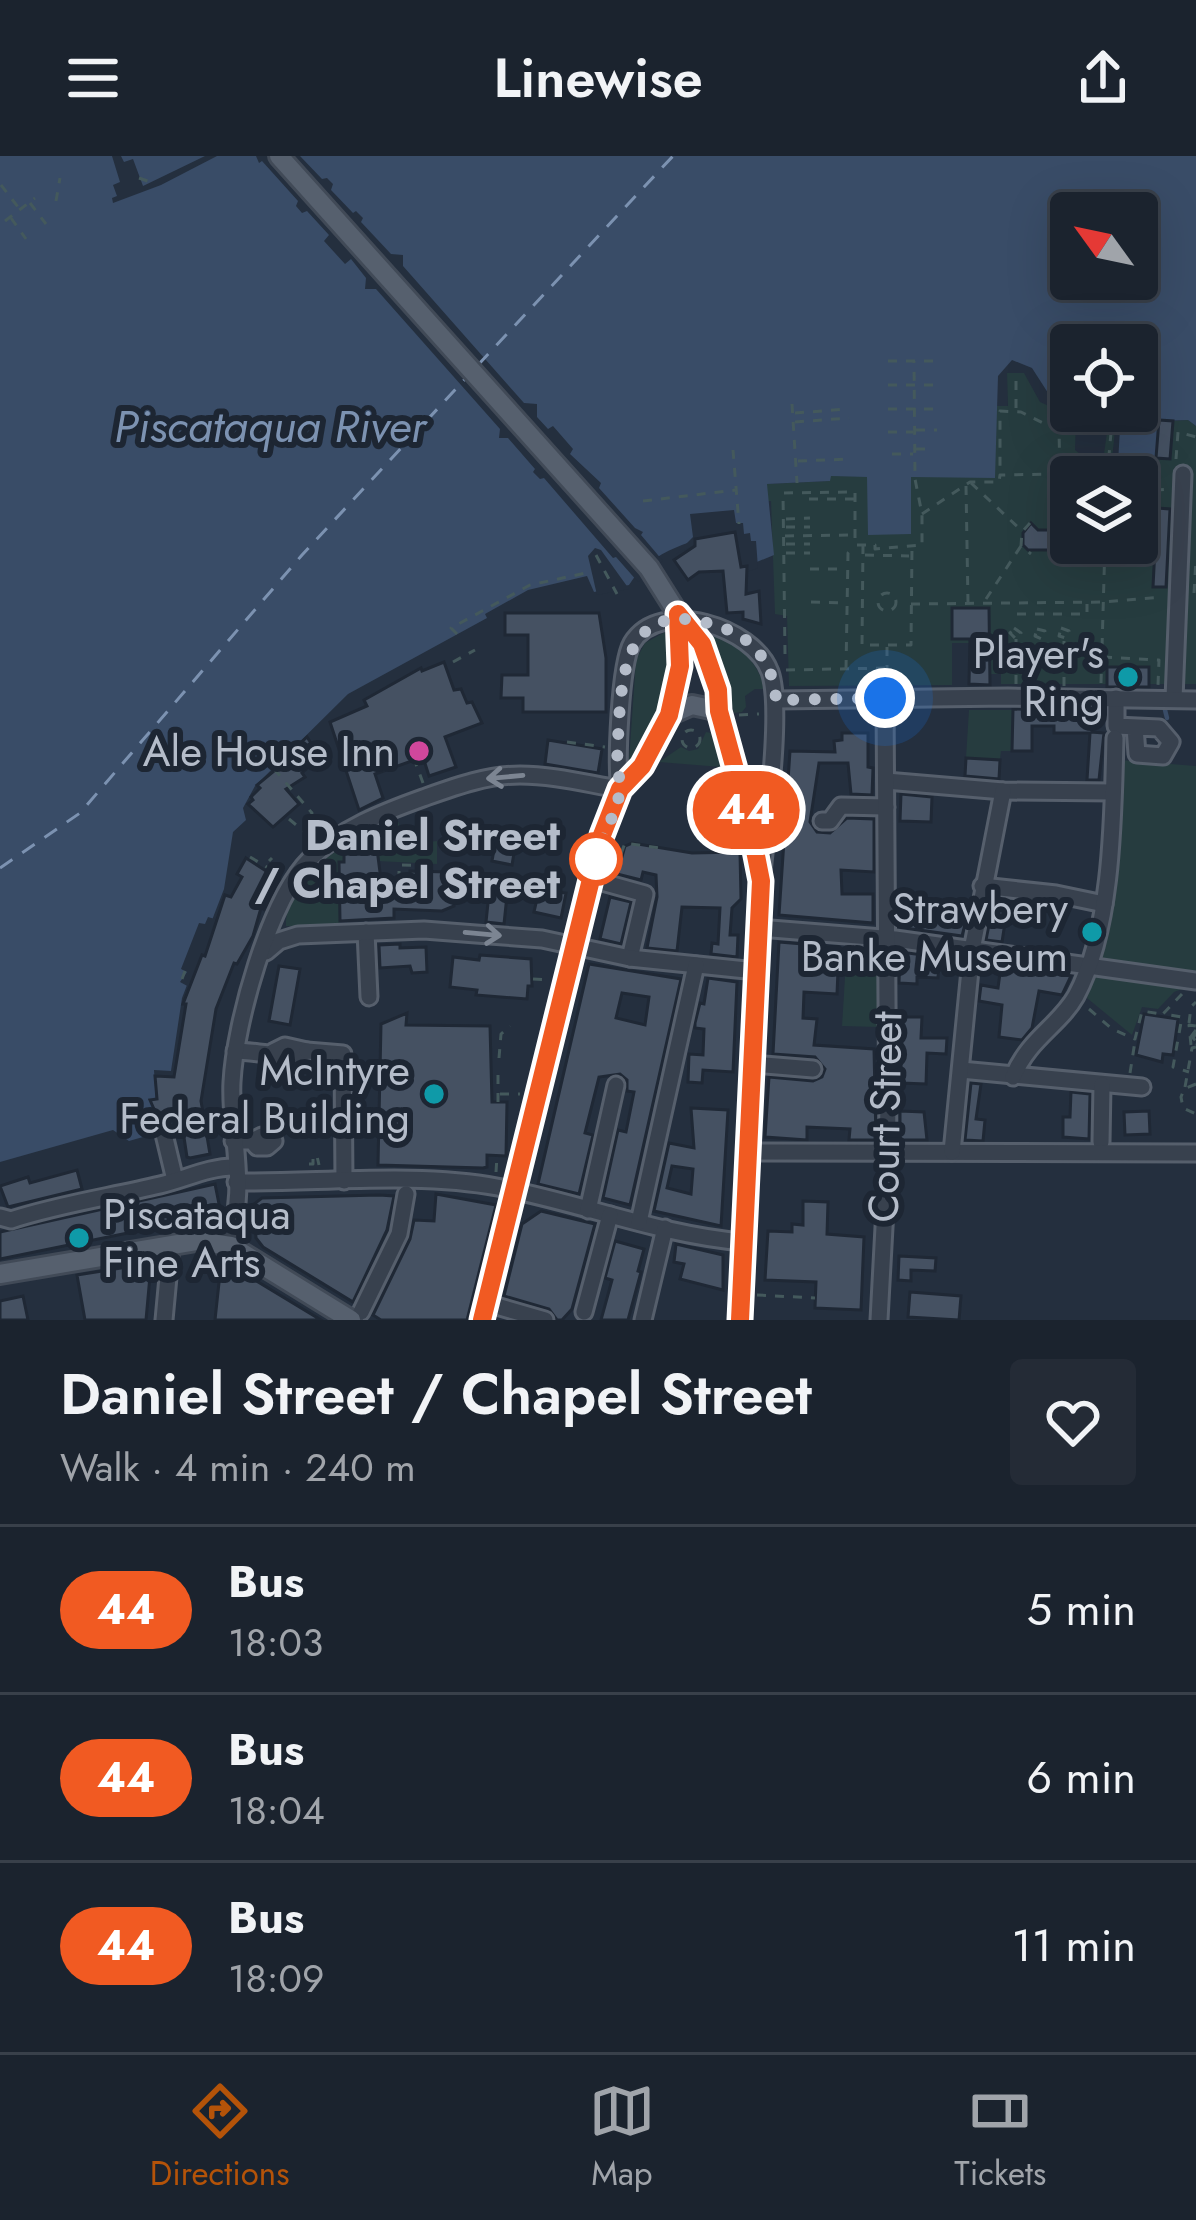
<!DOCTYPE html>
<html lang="en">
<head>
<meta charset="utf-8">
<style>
	body { margin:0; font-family:Jost,sans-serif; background:#242b36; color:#f1f3f6; height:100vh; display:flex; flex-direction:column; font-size:45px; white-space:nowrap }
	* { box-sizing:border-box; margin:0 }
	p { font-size:39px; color:#a0a4aa }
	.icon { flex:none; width:66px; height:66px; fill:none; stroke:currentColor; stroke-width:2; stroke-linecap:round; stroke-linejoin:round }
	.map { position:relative; height:1164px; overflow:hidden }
	.side { display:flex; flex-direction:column; background:#1b232e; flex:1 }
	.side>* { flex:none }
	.badge { padding:0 24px; border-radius:39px; font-size:42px; line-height:78px }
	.needle { width:78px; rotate:303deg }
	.fabs { position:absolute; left:1050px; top:36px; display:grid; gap:24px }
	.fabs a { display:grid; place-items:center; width:108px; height:108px; border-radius:12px; background:#1b232e; box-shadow:0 12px 48px #0002,0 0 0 3px #39404a; font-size:60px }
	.you { position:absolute; width:60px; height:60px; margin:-30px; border:9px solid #fff; border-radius:50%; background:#1a73e8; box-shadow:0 0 0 18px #1a73e833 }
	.map>.badge { position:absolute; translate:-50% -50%; box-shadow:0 0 0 6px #fff }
	.round { display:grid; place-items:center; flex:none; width:126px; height:126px; border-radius:12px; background:#242b36 }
	.headline { display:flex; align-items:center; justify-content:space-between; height:204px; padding:0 60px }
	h1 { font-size:57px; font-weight:600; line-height:90px }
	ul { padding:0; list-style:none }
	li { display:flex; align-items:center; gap:36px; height:168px; padding:0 60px; border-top:3px solid #39404a }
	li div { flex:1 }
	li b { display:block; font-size:45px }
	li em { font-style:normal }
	li .badge { min-width:132px; font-weight:700; text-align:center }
	header { display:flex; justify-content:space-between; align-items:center; height:156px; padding:0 60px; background:#1b232e; font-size:54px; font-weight:600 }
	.tab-bar { display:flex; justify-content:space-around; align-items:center; height:168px; border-top:3px solid #39404a; background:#1b232e; font-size:33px; color:#a0a4aa }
	.tab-bar a { display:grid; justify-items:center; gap:6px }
	.tab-bar .selected { color:#b45309 }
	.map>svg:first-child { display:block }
</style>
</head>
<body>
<header><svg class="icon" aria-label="menu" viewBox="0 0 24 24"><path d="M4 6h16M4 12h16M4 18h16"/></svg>Linewise<svg class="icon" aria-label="share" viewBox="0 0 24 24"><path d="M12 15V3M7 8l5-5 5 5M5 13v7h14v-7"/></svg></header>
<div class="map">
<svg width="1196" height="1164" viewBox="0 0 1196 1164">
	<rect width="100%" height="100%" fill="#242f3e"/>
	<g fill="#263c3f" fill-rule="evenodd">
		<path d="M1007 217H1024L1040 246 1076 262 1075 294 1089 305H1103L1110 255H1117L1112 303 1123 316 1156 320V302L1170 303 1173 265 1188 264 1196 270V528H1001V518H991V487H952V529L789 530 787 460 775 458 771 345H767V328L829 325 830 320 995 321V250H1008ZM1071 321H1137V387H1071Z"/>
		<path d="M665 476C673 518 660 577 629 605L636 504 645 487Z"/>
		<path d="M712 480C742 488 755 505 766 533H755L745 540 746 551 742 556 734 557Z"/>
		<polygon points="969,554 1013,554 1012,595 1001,595 1000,603 992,603 991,612 966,602"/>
		<polygon points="706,576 711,577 721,611 659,606 681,591 689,595 698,593"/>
		<polygon points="1120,604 1196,610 1196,828 1174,836 1158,853 1142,851 1132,879 1087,842"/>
		<path d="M399 666 401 688 437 685V708L377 705 376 693 345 694 344 706 339 707 340 770H286C286 714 353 682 399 666Z"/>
		<polygon points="847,789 867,793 877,805 878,871 842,870"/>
	</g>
	<path fill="#394c67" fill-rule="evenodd" d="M0 0H1196V270L1188 264 1159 265 1156 318 1118 307 1121 255H1137V189H1071V253L1050 240 1032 212 1012 204 998 220 995 322 911 321V378L868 379 867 321 831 320 830 325 767 328 774 399 747 410 734 376C695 383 652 393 629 429L594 436 587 420 528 434 485 458 487 462 348 538 255 630 243 652 246 664 233 676 224 733 182 842 171 915 154 914 157 963 143 981 129 985 113 974 0 1006ZM1071 57H1137V123H1071Z"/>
	<g fill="#242f3e">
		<polygon points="112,0 121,0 124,6 133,3 143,30 205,0 217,0 161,29 113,47 112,42 117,40 113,29 120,26"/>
		<polygon points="256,0 300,0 322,23 327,22 333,28 331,34 353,57 356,55 363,62 361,66 391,98 403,99 403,110 524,247 537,248 537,261 548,273 553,270 573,293 570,298 601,327 599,332 635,372 643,376 641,379 663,405 638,426 616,401 613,402 544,322 540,323 533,316 535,313 508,282 499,282 500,273 376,133 365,133 366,122 351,103 345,108 324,85 329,79 307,55 302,57 296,50 298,45 262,5 259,7"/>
		<polygon points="734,354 736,367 743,367 744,378 750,377 751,385 756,385 758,412 747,416 746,411 741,411 735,376 696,383 695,389 676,398 693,381 690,358"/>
		<polygon points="595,392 601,394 629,433 597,439 588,400"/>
		<polygon points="208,761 218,764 191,832 180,826 187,816 181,813 199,767 205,768"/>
	</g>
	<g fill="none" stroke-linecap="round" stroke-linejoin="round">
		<polyline stroke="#394c67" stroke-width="4.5" points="1165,554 1167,562"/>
		<g stroke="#7c92b1" stroke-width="3" stroke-dasharray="15 12" stroke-linecap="butt">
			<polyline points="478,209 673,0"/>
			<polyline points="0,712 80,657 302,399 467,221"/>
		</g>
	</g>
	<g fill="#455162" stroke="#1f2835" stroke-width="3" fill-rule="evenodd">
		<polygon points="1159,264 1173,265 1170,303 1156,302"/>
		<polygon points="1157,352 1170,353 1166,431 1153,431"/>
		<polygon points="1031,367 1038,374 1052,374 1052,394 1028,394 1023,389 1023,377"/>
		<polygon points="735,376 741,411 747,410 746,438 759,435 761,468 743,463 743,456 727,457 723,415 699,416 688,424 674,404 695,390 695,383"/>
		<polygon points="952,452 989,452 990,529 969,528 970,483 952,483"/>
		<polygon points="505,457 599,457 606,502 606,556 523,556 523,542 501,542 502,519 528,519 528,479 505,479"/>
		<polygon points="444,506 454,534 461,533 467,547 472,546 482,567 445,581 456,611 429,620 423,601 375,618 383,642 359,654 330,566 367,550 364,544 421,512 422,515"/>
		<rect x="1107" y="511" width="42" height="20"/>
		<polygon points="1013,553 1092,555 1092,576 1104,577 1099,624 1087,624 1090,577 1054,577 1054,570 1032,570 1032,595 1012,595"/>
		<polygon points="842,577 868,577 868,611 873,612 872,639 851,638 848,607 819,607 810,666 817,676 830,677 847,662 874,663 874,716 841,714 842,738 873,738 873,767 779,759 790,595 835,596 834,585 842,584"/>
		<polygon points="307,581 320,601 302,617 305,621 286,633 299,648 273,671 248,648 253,644 251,641 260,632 257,629 291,601 289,598"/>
		<polygon points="548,584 602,593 598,617 545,608"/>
		<polygon points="966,602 1000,604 999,623 965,620"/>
		<polygon points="901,638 932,641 931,666 900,665"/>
		<polygon points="496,682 516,685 512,709 492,705"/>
		<polygon points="632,687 692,697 740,696 741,743 732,752 730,779 738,779 737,801 711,798 712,787 718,788 720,752 682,751 677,795 647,792 657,741 656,719 643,716 641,724 617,718 625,690"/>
		<polygon points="377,693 381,724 410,725 410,715 448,716 447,727 455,731 454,750 442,755 394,753 394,762 340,765 339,706 344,706 344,694"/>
		<polygon points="246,702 280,724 265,754 261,752 253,780 237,808 234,807 216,853 201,945 210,998 190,1002 187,1001 180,955 157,960 150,944 157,943 155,920 174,921 186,848 183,848 202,799 205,800 225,739 231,741 242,721 237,718"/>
		<polygon points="490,728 508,730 504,768 486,766"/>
		<polygon points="539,734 566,737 561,762 534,756"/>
		<polygon points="610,741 631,746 621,788 600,783"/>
		<polygon points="994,743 1014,746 1012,761 1006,760 1002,786 986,784"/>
		<polygon points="898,751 924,752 934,756 933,762 966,764 962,780 898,771"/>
		<polygon points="779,786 839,791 837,838 804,836 803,862 817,863 814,889 874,893 876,984 849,984 850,973 807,971 807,984 765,981 769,921 813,925 822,921 825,913 815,901 773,898"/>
		<polygon points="400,788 400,792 426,791 427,816 412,817 410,810 380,812 379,789"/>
		<polygon points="900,796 939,801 938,822 917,821 917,828 899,827"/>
		<polygon points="480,799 531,803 532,830 528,830 527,843 476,839 477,834 450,831 453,801 479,804"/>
		<path d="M589 808 681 823 630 1049 603 1042 618 974 626 976 634 936 627 935V924L620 918 599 921 585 977 593 979 579 1038 538 1028ZM622 837 649 841 645 869 616 862Z"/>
		<polygon points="279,810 300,813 290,869 269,865"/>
		<polygon points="1001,810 1071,820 1062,839 1039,835 1032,872 1022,884 999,881 1002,849 979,845 981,829 998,832"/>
		<polygon points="708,822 737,826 733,916 703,914 702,927 688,926 689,898 703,899 704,873 695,872 695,867 700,847 704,848"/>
		<polygon points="407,857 406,869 490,870 492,946 507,946 506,1000 487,999 487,1011 483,1012 378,1009 381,868"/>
		<polygon points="1144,858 1178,863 1173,899 1163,898 1162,906 1136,899"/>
		<polygon points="901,861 922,861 921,882 947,882 946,898 927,897 926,928 901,927"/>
		<polygon points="971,927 981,928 976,963 985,964 983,985 965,984"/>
		<polygon points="1071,936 1090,938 1089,983 1063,981 1063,961 1070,961"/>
		<path d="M691 952 728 954 721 1070 654 1055 669 987 694 992ZM672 1010 693 1013 691 1038 667 1032Z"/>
		<polygon points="900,955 924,956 927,984 900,984"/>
		<polygon points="1149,955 1150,978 1125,979 1124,956"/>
		<polygon points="77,1014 82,1033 8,1051 0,1030 28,1021 30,1027"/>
		<polygon points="215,1028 221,1058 0,1103 0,1076"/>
		<polygon points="436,1038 496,1049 467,1164 381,1164 373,1159 410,1083 414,1064 434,1065"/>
		<polygon points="379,1039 394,1040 387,1074 353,1146 263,1091 256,1082 254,1048 262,1042"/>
		<polygon points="803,1045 828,1046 827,1078 864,1081 861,1154 815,1152 816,1126 765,1124 768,1075 792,1076 792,1068 803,1069"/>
		<polygon points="541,1055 595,1068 572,1153 562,1164 557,1164 549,1153 504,1140 522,1068"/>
		<polygon points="615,1085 644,1093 638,1115 641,1116 628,1164 601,1164 612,1124 605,1122"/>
		<polygon points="676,1088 723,1099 723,1134 680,1123 684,1108 674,1106"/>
		<polygon points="899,1100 936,1102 935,1115 911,1114 911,1125 898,1124"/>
		<polygon points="221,1108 235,1112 321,1164 215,1164"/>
		<polygon points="140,1109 150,1120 146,1164 85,1164 77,1119"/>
		<polygon points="910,1136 961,1140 959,1164 908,1161"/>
		<polygon points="23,1140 28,1164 0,1164 0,1145"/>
	</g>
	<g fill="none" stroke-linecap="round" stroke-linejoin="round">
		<g stroke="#565f6c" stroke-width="21">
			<g id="minor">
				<polyline points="1116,542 1116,570 1159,572 1171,586 1163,600 1137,598 1135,571"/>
				<polyline points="1174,543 1183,318"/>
				<polyline points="776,544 1008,541 1196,544"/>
				<polyline points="886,625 1003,635 1113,636"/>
				<polyline points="822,665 830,665 841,650 886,651"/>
				<polyline points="591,723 645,738 630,802"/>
				<polyline points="982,730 1056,738 1104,748"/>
				<polyline points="758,772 895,783 1196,825"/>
				<polyline points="366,776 369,841"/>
				<polyline points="266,796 279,785 298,779 424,774 476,778 542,783 630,802 756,815"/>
				<path d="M235 895C258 895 286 904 307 895L285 890 273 896"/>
				<polyline points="307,895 343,898 344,1025"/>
				<polyline points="752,908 813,913"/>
				<polyline points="961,914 1142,931"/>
				<path d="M1013 921C1029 882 1059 870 1076 840 1113 771 1113 659 1115 582"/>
				<polyline points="163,974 175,1024"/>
				<polyline points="233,985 252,985 262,980 274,985 267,991 257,991 252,985"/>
				<polyline points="1101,986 1102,929"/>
				<polyline points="747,996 1196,997"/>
				<polyline points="952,996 972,794 1003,635"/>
				<path d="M236 1026C318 1027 418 1016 497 1031 579 1046 659 1079 743 1086"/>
				<polyline points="588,1054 616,929"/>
				<path d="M0 1061 11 1064C60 1048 110 1041 160 1029 186 1023 208 1011 234 1011"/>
				<polyline points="639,1066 696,809"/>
				<path d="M225 1087C251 1043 229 977 232 926 235 868 269 744 310 703 340 673 384 656 423 642 454 631 486 619 520 619 554 619 588 628 620 633 616 608 620 508 632 487 660 441 754 471 770 516 783 552 766 673 762 717"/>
				<polyline points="486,1147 545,1164"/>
				<polyline points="361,1156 399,1078 406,1038"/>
				<polyline points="584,1156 610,1059"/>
				<polyline points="164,1164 171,1089"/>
				<polyline points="643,1164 665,1072"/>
				<polyline points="879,1164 888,997 885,543"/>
			</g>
		</g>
		<g stroke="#414a57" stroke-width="24">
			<g id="major">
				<polyline points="279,0 649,412 678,458"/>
				<polyline points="702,487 719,534 720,555 761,725 740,1164"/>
				<polyline points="669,559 692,549 720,555"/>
				<polyline points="0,1118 196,1085 231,1090 351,1164"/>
				<polyline points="482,1164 602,679 620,633 642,611 669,559 678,522 680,487"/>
			</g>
		</g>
		<g stroke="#44595c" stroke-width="3" stroke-dasharray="9 9" stroke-linecap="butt">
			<polyline points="139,22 153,27"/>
			<polyline points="1,29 18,51"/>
			<polyline points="56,45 60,22"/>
			<polyline points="30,47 46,68"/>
			<polyline points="11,62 26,83"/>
			<polyline points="5,65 35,42"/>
			<polyline points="888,205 941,205"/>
			<polyline points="1016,225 1016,253"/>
			<polyline points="888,229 941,229"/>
			<polyline points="792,248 797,327"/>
			<polyline points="888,253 941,253"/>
			<polyline points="795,257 848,253"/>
			<polyline points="795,266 849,262"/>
			<polyline points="916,274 937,274"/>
			<polyline points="888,276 913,276"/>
			<polyline points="916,293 931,293"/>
			<polyline points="733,294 739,368"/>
			<polyline points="892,298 913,298"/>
			<polyline points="1176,303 1178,276 1196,281"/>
			<polyline points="798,305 851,303"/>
			<polyline points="1057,318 1071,334"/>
			<polyline points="1107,321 1113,255"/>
			<polyline points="971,327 1022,375"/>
			<polyline points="966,330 968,447"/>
			<polyline points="1137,336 1169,333"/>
			<polyline points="809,343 855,343"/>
			<polyline points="643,345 736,334"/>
			<polyline points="922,358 970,326 999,326 1000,319 1060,318 1059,275 1021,256 1000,255 1000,319"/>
			<polyline points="786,363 810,362"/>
			<polyline points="1030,367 1022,376 1021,390 1031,398"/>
			<polyline points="786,371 810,371"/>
			<polyline points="785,380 854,379"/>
			<polyline points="786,388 810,388"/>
			<polyline points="863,389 862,489 911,489 912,391"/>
			<polyline points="786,397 810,397"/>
			<polyline points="596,399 617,438"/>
			<polyline points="865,399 909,400"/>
			<polyline points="810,413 845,413"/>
			<circle cx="887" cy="446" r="9"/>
			<polyline points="1194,437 1196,403"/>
			<polyline points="986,443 1021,390"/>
			<polyline points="811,446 845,447"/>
			<polyline points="911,448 1104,446 1161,441"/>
			<polyline points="1017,458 1087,458 1087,448"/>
			<polygon points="1014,472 1021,477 1016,483 1010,477"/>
			<polygon points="1061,472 1069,475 1066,482 1059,480"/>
			<polygon points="1037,473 1045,475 1042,483 1035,480"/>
			<polyline points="457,478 451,472 530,429 586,417"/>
			<polyline points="1016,483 1016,529"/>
			<polyline points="887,491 887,529"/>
			<polyline points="785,498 783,337 855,336 855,389 875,389 875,393 922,389 922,358 915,323 914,205"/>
			<polyline points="1016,498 1062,497"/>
			<polyline points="1103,501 1159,504 1158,529"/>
			<polyline points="1016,504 1063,503"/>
			<polyline points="453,506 475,494"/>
			<polyline points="846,513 848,397 853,391"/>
			<polyline points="786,514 887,512"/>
			<polyline points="1101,527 1105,387"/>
			<polyline points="1064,530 1064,483"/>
			<polyline points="739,559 759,558"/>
			<circle cx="691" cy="583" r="9"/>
			<polyline points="567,586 605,591"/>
			<polyline points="274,613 312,657 308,670"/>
			<polyline points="423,627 416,608 424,605"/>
			<polyline points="289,663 313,683"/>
			<polyline points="699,684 700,668"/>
			<polyline points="250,701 280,719"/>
			<polyline points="269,705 272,702"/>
			<polyline points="615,715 625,687 659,692"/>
			<polyline points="399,724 399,709 433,710"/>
			<polyline points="448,724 457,724"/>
			<polyline points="182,823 185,815"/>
			<polyline points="533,823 549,824"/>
			<polyline points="1182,838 1163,858 1182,861 1173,911 1189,916"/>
			<polyline points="1089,853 1112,873 1135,883 1142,855 1161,858"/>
			<polyline points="1189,867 1191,851 1196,846"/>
			<polyline points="1196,874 1190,882 1196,888"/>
			<polyline points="1196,877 1193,882 1196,885"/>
			<polyline points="1191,889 1189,869 1196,870"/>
			<polyline points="499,902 501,878 510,870"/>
			<polyline points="1130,917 1135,885"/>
			<polyline points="1196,928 1184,933 1181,941 1183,952 1196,958"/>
			<polyline points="1185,931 1192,892 1196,891"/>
			<polyline points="500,938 520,938"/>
			<polyline points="498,946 498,912"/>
			<polyline points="117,977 125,975"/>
			<polyline points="309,1008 313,1008 313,1000 317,1000 319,1009"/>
			<polyline points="496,1016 497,1000"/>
			<polyline points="757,1139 815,1142"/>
		</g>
		<use href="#minor" stroke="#38414e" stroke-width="15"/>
		<use href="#major" stroke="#56606e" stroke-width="18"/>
		<g stroke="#414a57" stroke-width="24" stroke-linecap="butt">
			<polyline id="major-bridge" points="678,458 702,487"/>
		</g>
		<use href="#major-bridge" stroke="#56606e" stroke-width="18"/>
	</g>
	<defs><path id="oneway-shaft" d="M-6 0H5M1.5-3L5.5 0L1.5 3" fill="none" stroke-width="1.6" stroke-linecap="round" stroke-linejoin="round" transform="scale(3)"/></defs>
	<g stroke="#7c8592">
		<use href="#oneway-shaft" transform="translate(505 621) rotate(175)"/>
		<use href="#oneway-shaft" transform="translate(483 778) rotate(5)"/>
	</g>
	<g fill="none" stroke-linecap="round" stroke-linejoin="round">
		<g stroke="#fff" stroke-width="27">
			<polyline id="line" points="482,1164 602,679 620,633 642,610 669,559 680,510 678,458 702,488 718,534 719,555 749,664 761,725 740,1164"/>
		</g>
		<use href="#line" stroke="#f15a22" stroke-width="18"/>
		<path stroke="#b4bcc9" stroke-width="12" stroke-dasharray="0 21.6" d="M596 703C601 680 618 656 620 633 621 625 617 615 617 606 621 530 616 431 726 473 757 485 774 512 776 544L885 542"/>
	</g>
	<g fill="#0f9aa8" stroke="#1d2633" stroke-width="4.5">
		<circle cx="1128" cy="521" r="12"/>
		<circle cx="1092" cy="776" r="12"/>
		<circle cx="434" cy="938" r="12"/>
		<circle cx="79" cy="1082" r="12"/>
	</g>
	<circle fill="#d1479c" stroke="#1d2633" stroke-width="4.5" cx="419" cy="595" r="12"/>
	<circle fill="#fff" stroke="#f15a22" stroke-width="6" cx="596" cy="703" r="24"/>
	<g text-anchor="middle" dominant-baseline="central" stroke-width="12" stroke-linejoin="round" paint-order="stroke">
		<g font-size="42" fill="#b4bcc9" stroke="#1d2633" text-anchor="end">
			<text x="1104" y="497">Player's<tspan x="1104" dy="48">Ring</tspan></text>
			<text x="395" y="595">Ale House Inn</text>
			<text x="1068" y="752">Strawbery<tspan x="1068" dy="48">Banke Museum</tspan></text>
			<text x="410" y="914">McIntyre<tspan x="410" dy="48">Federal Building</tspan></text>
			<text x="103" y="1058" text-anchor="start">Piscataqua<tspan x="103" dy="48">Fine Arts</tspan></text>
		</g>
		<g font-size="42" font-weight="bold" fill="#b4bcc9" stroke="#1d2633" text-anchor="end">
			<text x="560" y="679">Daniel Street<tspan x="560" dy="48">/ Chapel Street</tspan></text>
		</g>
		<g font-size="42" fill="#b4bcc9" stroke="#1d2633">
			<text transform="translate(885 961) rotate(-89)">Court Street</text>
		</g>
		<g font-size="45" font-style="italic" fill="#7c92b1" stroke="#1d2633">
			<text x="270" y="270">Piscataqua River</text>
		</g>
	</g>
</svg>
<div class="fabs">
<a><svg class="needle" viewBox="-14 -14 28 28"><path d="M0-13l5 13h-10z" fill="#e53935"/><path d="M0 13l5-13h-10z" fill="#a0a4aa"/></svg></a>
<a><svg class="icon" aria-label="locate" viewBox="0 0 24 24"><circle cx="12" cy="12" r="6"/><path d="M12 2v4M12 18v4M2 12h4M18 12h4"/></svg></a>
<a><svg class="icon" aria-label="layers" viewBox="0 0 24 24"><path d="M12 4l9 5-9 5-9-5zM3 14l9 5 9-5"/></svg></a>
</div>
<div class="you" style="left:885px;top:542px"></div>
<b class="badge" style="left:746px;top:654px;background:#f15a22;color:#fff">44</b>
</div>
<section class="side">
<div class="headline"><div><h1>Daniel Street / Chapel Street</h1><p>Walk · 4 min · 240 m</p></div><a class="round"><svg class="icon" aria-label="heart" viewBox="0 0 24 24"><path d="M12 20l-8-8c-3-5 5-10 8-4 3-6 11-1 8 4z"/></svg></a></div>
<ul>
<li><span class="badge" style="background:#f15a22;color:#fff">44</span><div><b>Bus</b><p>18:03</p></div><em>5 min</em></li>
<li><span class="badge" style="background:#f15a22;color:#fff">44</span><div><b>Bus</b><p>18:04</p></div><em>6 min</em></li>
<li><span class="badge" style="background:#f15a22;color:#fff">44</span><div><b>Bus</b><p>18:09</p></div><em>11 min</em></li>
</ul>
</section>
<nav class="tab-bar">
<a class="selected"><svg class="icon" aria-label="directions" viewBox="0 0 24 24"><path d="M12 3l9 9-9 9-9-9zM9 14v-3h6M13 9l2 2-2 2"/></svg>Directions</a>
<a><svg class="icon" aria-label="map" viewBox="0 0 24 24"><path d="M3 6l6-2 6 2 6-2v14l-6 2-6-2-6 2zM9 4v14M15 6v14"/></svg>Map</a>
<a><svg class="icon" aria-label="tickets" viewBox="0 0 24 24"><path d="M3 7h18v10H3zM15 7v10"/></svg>Tickets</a>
</nav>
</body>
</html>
